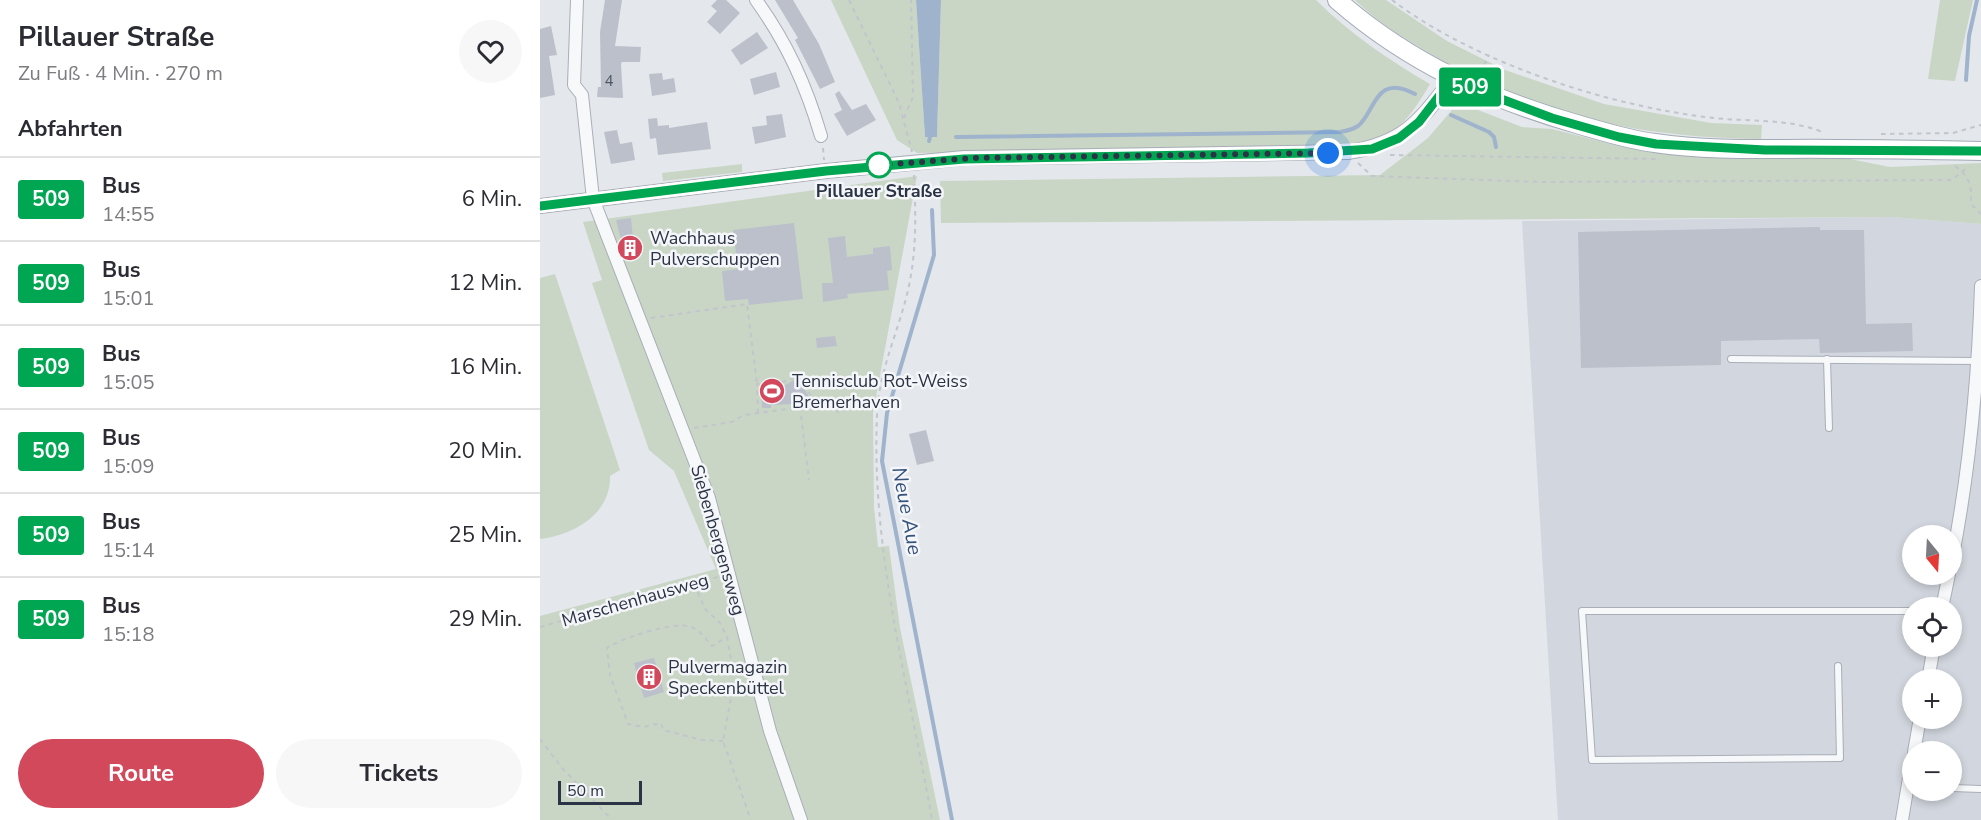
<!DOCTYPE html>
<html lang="de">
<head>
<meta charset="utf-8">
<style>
	body { margin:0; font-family:"Nunito Sans",sans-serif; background:#f7f7f7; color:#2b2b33; height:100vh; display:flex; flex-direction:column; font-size:22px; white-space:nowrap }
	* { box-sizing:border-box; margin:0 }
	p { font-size:20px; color:#7c7c81 }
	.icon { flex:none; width:33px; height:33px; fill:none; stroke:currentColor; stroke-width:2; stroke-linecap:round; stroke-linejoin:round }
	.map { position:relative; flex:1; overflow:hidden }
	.details { display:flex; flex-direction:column; background:#fff; width:540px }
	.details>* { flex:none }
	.badge { padding:0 12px; border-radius:4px; font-size:21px; line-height:39px }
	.needle { width:39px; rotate:162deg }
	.fabs { position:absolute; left:1362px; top:525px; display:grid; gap:12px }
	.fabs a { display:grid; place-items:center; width:60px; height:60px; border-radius:50%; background:#fff; box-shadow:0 3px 9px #0003; font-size:30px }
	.scale { position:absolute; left:18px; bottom:15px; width:84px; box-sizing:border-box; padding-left:6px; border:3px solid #2b3445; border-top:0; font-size:16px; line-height:21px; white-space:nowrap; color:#2b3445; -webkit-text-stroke:4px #f4f6f9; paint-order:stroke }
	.you { position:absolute; width:30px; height:30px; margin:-15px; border:4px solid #fff; border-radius:50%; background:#1a73e8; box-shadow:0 0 0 9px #1a73e833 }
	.map>.badge { position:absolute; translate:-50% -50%; box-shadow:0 0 0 3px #fff }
	h2 { padding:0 18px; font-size:22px; line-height:54px }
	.round { display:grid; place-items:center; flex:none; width:63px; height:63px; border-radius:32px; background:#f7f7f7 }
	.overview { display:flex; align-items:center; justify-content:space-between; height:102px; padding:0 18px }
	h1 { font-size:28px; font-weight:700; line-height:45px }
	.button { display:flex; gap:12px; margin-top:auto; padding:12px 18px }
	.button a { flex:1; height:69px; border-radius:36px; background:#d1495b; color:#fff; font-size:24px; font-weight:700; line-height:69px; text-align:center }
	.button a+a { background:#f7f7f7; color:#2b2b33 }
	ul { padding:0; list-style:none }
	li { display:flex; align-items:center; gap:18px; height:84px; padding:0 18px; border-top:2px solid #e1e1e2 }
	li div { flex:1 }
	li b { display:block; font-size:22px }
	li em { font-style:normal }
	li .badge { min-width:66px; font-weight:700; text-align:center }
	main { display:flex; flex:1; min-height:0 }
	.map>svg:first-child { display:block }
</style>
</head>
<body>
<main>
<section class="details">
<div class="overview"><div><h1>Pillauer Straße</h1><p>Zu Fuß · 4 Min. · 270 m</p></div><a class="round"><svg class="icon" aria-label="heart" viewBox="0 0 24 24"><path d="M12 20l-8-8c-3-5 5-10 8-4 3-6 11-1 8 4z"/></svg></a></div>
<h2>Abfahrten</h2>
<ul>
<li><span class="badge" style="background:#00a651;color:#fff">509</span><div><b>Bus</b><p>14:55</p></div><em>6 Min.</em></li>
<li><span class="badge" style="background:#00a651;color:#fff">509</span><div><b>Bus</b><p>15:01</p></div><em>12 Min.</em></li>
<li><span class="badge" style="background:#00a651;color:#fff">509</span><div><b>Bus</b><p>15:05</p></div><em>16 Min.</em></li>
<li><span class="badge" style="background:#00a651;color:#fff">509</span><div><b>Bus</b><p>15:09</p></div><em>20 Min.</em></li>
<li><span class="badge" style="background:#00a651;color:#fff">509</span><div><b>Bus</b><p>15:14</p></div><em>25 Min.</em></li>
<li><span class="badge" style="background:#00a651;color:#fff">509</span><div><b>Bus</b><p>15:18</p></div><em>29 Min.</em></li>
</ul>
<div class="button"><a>Route</a><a>Tickets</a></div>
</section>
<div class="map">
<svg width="1441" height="820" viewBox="0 0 1441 820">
	<rect width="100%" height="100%" fill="#e4e7ec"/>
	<path fill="#d2d6de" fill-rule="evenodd" d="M1352 217 1441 224V820H1018L982 221ZM1372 536H1412V574H1372ZM1372 608H1412V646H1372ZM1372 680H1412V718H1372ZM1372 752H1412V790H1372Z"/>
	<g fill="#c9d6c5">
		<path d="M291 0H376L385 137 397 136 401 0H776C809 33 850 61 890 84 864 128 851 141 799 148L377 153 357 140Z"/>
		<path d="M815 0H846L907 41 965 70 1064 104 1171 123 1222 125 1221 139C1100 137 1008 118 901 60 872 43 839 24 815 0Z"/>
		<polygon points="1400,0 1433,0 1415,81 1388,79"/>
		<polygon points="912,110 938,110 982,127 1012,129 1083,147 1122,153 1159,156 1295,156 1350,167 1441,163 1441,224 1352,217 401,223 400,181 840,175 888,138"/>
		<polygon points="202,164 202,172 123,181 122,173"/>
		<polygon points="377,176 333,413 334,507 338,547 349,546 360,628 400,820 0,820 0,616 176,569 134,471 109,450 52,283 62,280 43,222"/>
		<path d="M15 274 80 470 70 476C71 514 34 535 0 539V278Z"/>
	</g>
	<polygon fill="#9fb4cc" points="376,0 401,0 397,137 385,137"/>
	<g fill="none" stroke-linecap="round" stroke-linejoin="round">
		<g stroke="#9fb4cc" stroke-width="4">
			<polyline points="1426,80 1429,36 1437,0"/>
			<polyline points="911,115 949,132 954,137 956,147"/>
			<path d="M416 137 800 132C806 131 812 130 818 126 835 113 835 72 875 94"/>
			<polyline points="389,141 391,133"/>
			<polyline points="392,210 394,255 347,413 342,461 412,820"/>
		</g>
	</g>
	<g fill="#bbc0ca">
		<polygon points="65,0 82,0 75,46 101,47 100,62 82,62 81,64 83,98 57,97 58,87 61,87 60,32"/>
		<polygon points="177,0 186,0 200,13 180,34 167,22 177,11 171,6"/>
		<polygon points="235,0 253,0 279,44 295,82 280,89 255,40 258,38"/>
		<polygon points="11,26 17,55 9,56 15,95 0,98 0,29"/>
		<polygon points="217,32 228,48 201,65 191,50"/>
		<polygon points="236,72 240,87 214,95 210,79"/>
		<polygon points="122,73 123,80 134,78 136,92 112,96 109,74"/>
		<polygon points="299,91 312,110 326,104 336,120 307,136 294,114 302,110 295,94"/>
		<polygon points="242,114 246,137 215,144 212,127 227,125 226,116"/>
		<polygon points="117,118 118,126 129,125 129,128 167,122 171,149 118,155 116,138 110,139 108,119"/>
		<polygon points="77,130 80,144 92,142 95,160 71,164 64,132"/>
		<polygon points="91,218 93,238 95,237 100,254 86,259 76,220"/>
		<polygon points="254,223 263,299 209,305 208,299 185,301 182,271 198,269 193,230"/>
		<polygon points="1280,227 1280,230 1324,230 1326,324 1372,323 1373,351 1280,353 1279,339 1181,341 1181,365 1041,368 1038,232"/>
		<polygon points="305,236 307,257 333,254 333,248 350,246 352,270 347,271 349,290 307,294 308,298 283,302 282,283 293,283 288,238"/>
		<polygon points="295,336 297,346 277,348 276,338"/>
		<polygon points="257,378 270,398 257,406 256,404 231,405 231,408 222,408 221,387 244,386"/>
		<polygon points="386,430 394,461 377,465 369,434"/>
		<polygon points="114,658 124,692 104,698 94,663"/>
	</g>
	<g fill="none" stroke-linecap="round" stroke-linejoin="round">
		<g stroke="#a9aeb7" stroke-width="8">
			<g id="service">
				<polyline points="1191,359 1438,361"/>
				<polyline points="1287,359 1289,428"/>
				<polyline points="1298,666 1300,758 1052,760 1042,611 1372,611"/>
				<polyline points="1412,788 1441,789"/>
			</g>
		</g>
		<g stroke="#a9aeb7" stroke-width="14">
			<g id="minor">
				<polyline points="37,0 34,85 42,95 53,199 169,498 230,731 261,820"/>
				<path d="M216 0C247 43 266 85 281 136"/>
				<path d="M1412 560C1430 468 1438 379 1441 286"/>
				<polyline points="1402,608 1409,574"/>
				<polyline points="1388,680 1394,646"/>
				<polyline points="1374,752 1380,718"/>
				<polyline points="1362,820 1372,760"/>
			</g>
		</g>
		<g stroke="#a9aeb7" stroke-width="16">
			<path id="tertiary" d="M0 206 286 171 424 158 808 152C864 144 880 121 913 78"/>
		</g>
		<g stroke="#a3abb8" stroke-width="20">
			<path id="primary" d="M797 0C869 63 949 99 1040 125 1065 132 1089 140 1115 143 1175 152 1236 148 1296 149 1344 149 1393 150 1441 151"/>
		</g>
		<g stroke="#c2c5cb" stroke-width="2" stroke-dasharray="4.5 4.5" stroke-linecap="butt">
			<polyline points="309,0 359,103 372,152"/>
			<path d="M852 0C935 63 1071 107 1174 118 1212 122 1249 118 1285 133"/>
			<polyline points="940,73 949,55"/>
			<polyline points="908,105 925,103 927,100"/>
			<polyline points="364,118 373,97 371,0"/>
			<polyline points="1341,134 1413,133 1441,125"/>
			<polyline points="283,148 284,160"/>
			<polyline points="850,155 1117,159"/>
			<polyline points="818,163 832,176 1001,182 1412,180 1429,166"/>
			<path d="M1415 166C1430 177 1432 186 1431 204L1441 214"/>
			<path d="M374 175C376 219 377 259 365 302 355 339 338 376 337 416 331 552 369 687 392 820"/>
			<polyline points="111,318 207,304 217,384"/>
			<polyline points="260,407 269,480"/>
			<polyline points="218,413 217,384 243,382 258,376 277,405"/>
			<polyline points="154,428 192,422 204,415 297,402 298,417"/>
			<polyline points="154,584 165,609 180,623 187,637 192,665 192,692 183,741 211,820"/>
			<polyline points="0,627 178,577"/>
			<polyline points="0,739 23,769 72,820"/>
			<path d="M183 741 162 740 123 730 121 723 104 727 88 724 70 675 67 648C79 639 132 622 147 626 159 628 164 637 172 646L187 637"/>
		</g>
		<use href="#service" stroke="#f7f8fa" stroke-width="6"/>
		<use href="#minor" stroke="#f7f8fa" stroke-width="12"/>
		<use href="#tertiary" stroke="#f7f8fa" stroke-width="14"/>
		<use href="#primary" stroke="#fff" stroke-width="18"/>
	</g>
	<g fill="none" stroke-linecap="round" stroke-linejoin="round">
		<g stroke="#fff" stroke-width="14">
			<polyline id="line" points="0,206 286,171 424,159 768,153 832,149 859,138 879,122 913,78 932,88 1012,118 1079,137 1116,144 1225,150 1441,151"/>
		</g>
		<use href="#line" stroke="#00a651" stroke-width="9"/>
		<polyline stroke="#2b3445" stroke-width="6" stroke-dasharray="0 10.8" points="339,165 436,158 788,153"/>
	</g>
	<defs>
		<g id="building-disc" transform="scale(1.35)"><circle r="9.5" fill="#d1495b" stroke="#f4f6f9"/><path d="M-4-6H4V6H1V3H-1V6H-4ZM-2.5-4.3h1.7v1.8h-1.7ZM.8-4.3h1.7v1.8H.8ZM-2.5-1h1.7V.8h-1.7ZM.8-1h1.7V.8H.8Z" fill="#fff"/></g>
		<g id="stadium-disc" transform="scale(1.35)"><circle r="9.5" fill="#d1495b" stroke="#f4f6f9"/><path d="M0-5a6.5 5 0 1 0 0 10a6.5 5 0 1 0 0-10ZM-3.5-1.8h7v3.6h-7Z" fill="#fff"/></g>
	</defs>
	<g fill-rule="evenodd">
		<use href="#building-disc" x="90" y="248"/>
		<use href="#stadium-disc" x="232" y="391"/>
		<use href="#building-disc" x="109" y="677"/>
	</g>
	<circle fill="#fff" stroke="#00a651" stroke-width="3" cx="339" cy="165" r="12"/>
	<g text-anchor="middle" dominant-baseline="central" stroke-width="5" stroke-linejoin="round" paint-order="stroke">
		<g font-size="15" fill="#4f5766">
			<text x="69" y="81">4</text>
		</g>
		<g font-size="18" font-weight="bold" fill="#2b3445" stroke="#f4f6f9">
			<text x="339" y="191">Pillauer Straße</text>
		</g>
		<g font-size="18" fill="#2b3445" stroke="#f4f6f9" text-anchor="start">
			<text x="110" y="238">Wachhaus<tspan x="110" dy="21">Pulverschuppen</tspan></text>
			<text x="252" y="381">Tennisclub Rot-Weiss<tspan x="252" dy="21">Bremerhaven</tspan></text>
			<text x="128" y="667">Pulvermagazin<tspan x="128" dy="21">Speckenbüttel</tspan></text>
		</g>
		<g font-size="18" fill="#2b3445" stroke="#f4f6f9">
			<text transform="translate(178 540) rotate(74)">Siebenbergensweg</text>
			<text transform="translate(95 600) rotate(-16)">Marschenhausweg</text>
		</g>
		<g font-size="20" font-style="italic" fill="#34527a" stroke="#f4f6f9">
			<text transform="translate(367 511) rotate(79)">Neue Aue</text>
		</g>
	</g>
</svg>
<div class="fabs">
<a><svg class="needle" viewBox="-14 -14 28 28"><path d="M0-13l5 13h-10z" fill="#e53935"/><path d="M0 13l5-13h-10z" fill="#7c7c81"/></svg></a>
<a><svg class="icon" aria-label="locate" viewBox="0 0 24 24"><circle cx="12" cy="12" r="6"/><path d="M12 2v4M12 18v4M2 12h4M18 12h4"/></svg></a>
<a>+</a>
<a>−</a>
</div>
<div class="scale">50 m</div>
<div class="you" style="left:788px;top:153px"></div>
<b class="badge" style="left:930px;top:87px;background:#00a651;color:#fff">509</b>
</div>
</main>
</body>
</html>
